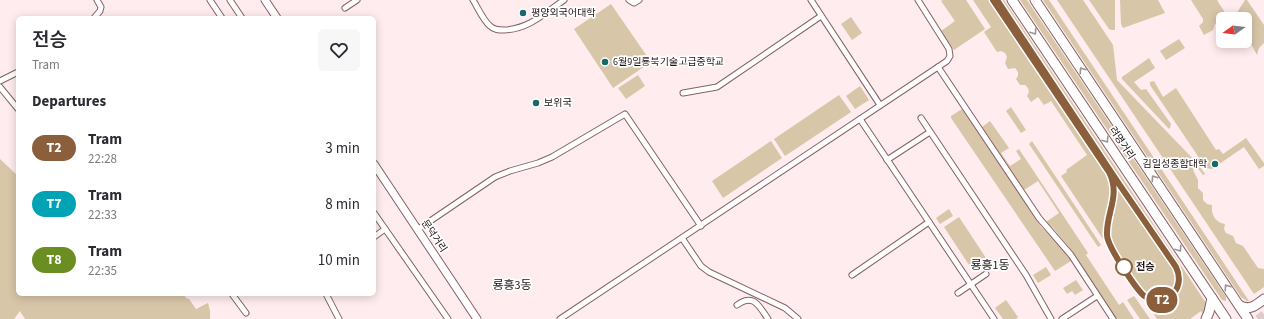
<!DOCTYPE html>
<html lang="en">
<head>
<meta charset="utf-8">
<style>
	body { margin:0; font-family:"Source Sans 3","Noto Sans KR",sans-serif; background:#f7f7f7; color:#2b2b33; height:100vh; display:flex; flex-direction:column; font-size:15px; white-space:nowrap }
	* { box-sizing:border-box; margin:0 }
	p { font-size:13px; color:#7c7c81 }
	.icon { flex:none; width:22px; height:22px; fill:none; stroke:currentColor; stroke-width:2; stroke-linecap:round; stroke-linejoin:round }
	.map { position:relative; flex:1; overflow:hidden }
	.panel { position:absolute; left:16px; top:16px; width:360px; height:280px; display:flex; flex-direction:column; background:#fff; border-radius:6px; box-shadow:0 2px 10px #0003 }
	.panel>* { flex:none }
	.badge { padding:0 8px; border-radius:13px; font-size:14px; line-height:26px }
	.needle { width:26px; rotate:256deg }
	.buttons { position:absolute; left:1216px; top:12px; display:grid; gap:8px }
	.buttons a { display:grid; place-items:center; width:36px; height:36px; border-radius:6px; background:#fff; box-shadow:0 2px 10px #0003; font-size:20px }
	.map>.badge { position:absolute; translate:-50% -50%; box-shadow:0 0 0 2px #fff }
	h2 { padding:0 16px; font-size:15px; line-height:36px }
	.round { display:grid; place-items:center; flex:none; width:42px; height:42px; border-radius:6px; background:#f7f7f7 }
	.head { display:flex; align-items:center; justify-content:space-between; height:68px; padding:0 16px }
	h1 { font-size:19px; font-weight:600; line-height:30px }
	ul { padding:0; list-style:none }
	li { display:flex; align-items:center; gap:12px; height:56px; padding:0 16px }
	li div { flex:1 }
	li b { display:block; font-size:15px }
	li em { font-style:normal }
	li .badge { min-width:44px; font-weight:700; text-align:center }
	.map>svg:first-child { display:block }
</style>
</head>
<body>
<div class="map">
<svg width="1264" height="319" viewBox="0 0 1264 319">
	<rect width="100%" height="100%" fill="#feecee"/>
	<g fill="#d8c6a9">
		<polygon points="943,0 966,0 985,29 954,50 941,31 955,21 941,1"/>
		<path d="M973 0H991L1106 171 1111 183 1113 196 1104 238 1103 239 1061 176 1067 172 1066 170 1087 155 1051 101 1044 105 1038 97 1031 102 1027 96C1030 92 1029 88 1025 85H1020L1016 79 1018 76V72L1015 68 1008 69 1005 63 1007 57 1005 53 1001 51 997 52 984 32 991 27Z"/>
		<path d="M999 0H1004L1206 303 1205 313 1203 314 1201 311 1190 319H1157L1146 302C1152 300 1157 303 1162 301 1177 297 1185 281 1178 267Z"/>
		<polygon points="1020,0 1027,0 1226,297 1226,301 1222,300"/>
		<polygon points="1043,0 1049,0 1249,301 1247,301 1241,297"/>
		<path d="M1057 0H1083L1113 45 1117 80 1197 163 1205 174 1203 175 1197 167 1193 170 1198 180V188L1203 193V200L1207 204 1212 205C1211 215 1215 222 1225 224L1224 229 1226 233 1233 236 1236 243 1243 246 1258 268 1264 269V287L1254 294Z"/>
		<polygon points="1089,0 1115,0 1115,30 1112,30 1109,29"/>
		<polygon points="1120,0 1158,0 1165,13 1123,28 1121,24"/>
		<polygon points="1191,0 1217,0 1227,16 1215,24 1213,30 1204,35 1199,26 1203,22 1203,19"/>
		<polygon points="1245,0 1247,0 1264,25 1264,43 1259,48 1257,55 1245,33 1245,19 1237,19 1236,14"/>
		<polygon points="611,4 651,62 613,88 574,29"/>
		<polygon points="851,17 862,33 852,40 841,24"/>
		<polygon points="1179,39 1185,48 1166,60 1160,51"/>
		<polygon points="1149,58 1155,68 1134,82 1141,90 1146,89 1171,124 1170,128 1169,129 1122,79 1122,77"/>
		<polygon points="638,75 645,86 626,99 618,88"/>
		<polygon points="1154,81 1163,97 1176,88 1216,150 1219,149 1223,154 1246,138 1264,163 1264,166 1259,169 1244,147 1212,169 1206,168 1150,85 1150,82"/>
		<polygon points="860,86 869,100 855,109 846,96"/>
		<polygon points="839,95 851,112 785,156 774,139"/>
		<polygon points="1011,107 1026,130 1021,133 1006,111"/>
		<polygon points="962,109 1042,228 1060,245 1071,261 1055,271 951,118 951,116"/>
		<polygon points="990,121 1009,148 1001,153 1010,166 1021,159 1016,151 1019,149 1088,253 1086,255 1119,305 1123,302 1134,319 1116,319 1068,246 1053,228 1046,222 1059,213 1038,181 1024,190 982,127"/>
		<polygon points="771,141 782,158 723,198 712,181"/>
		<polygon points="1032,141 1101,245 1098,247 1029,144"/>
		<polygon points="0,159 18,176 18,294 183,294 186,298 189,299 196,309 208,303 210,311 210,319 25,319 20,311 14,319 0,319"/>
		<path d="M1116 181 1176 272C1178 279 1178 286 1173 292 1166 300 1155 301 1147 295 1139 290 1115 251 1110 241 1106 221 1120 202 1114 182Z"/>
		<polygon points="949,209 953,216 940,224 936,218"/>
		<polygon points="959,217 986,258 971,268 944,227"/>
		<polygon points="1046,267 1051,275 1038,283 1033,275"/>
		<polygon points="1076,280 1083,290 1075,295 1072,291 1067,294 1063,288"/>
		<polygon points="1134,296 1150,319 1140,319 1127,300"/>
		<polygon points="1006,300 1018,317 1016,319 1003,319 995,308"/>
	</g>
	<g fill="none" stroke-linecap="round" stroke-linejoin="round">
		<polyline stroke="#ddcbcd" stroke-width="8" stroke-dasharray="8 4" stroke-linecap="butt" points="1258,319 1264,314"/>
		<g stroke="#876166" stroke-width="7">
			<g id="minor">
				<polyline points="210,0 222,18"/>
				<polyline points="230,0 242,18"/>
				<path d="M473 0C478 8 483 20 490 26 494 30 499 30 504 30 529 29 545 13 564 0"/>
				<polyline points="629,0 634,3 639,0"/>
				<polyline points="811,0 880,105"/>
				<polyline points="345,8 357,0"/>
				<polyline points="94,18 100,11 101,7 97,0"/>
				<polyline points="938,67 1039,218 1071,255 1113,319"/>
				<polyline points="0,81 18,72"/>
				<polyline points="0,87 18,109"/>
				<polyline points="683,93 717,87 821,16"/>
				<polyline points="921,118 1026,275 1051,319"/>
				<polyline points="860,119 994,319"/>
				<polyline points="887,160 930,132"/>
				<polyline points="374,213 448,319"/>
				<polyline points="417,230 495,177 510,171 538,163 552,157 625,114 701,226"/>
				<polyline points="374,237 385,229"/>
				<polyline points="682,238 701,266 709,272 785,308 798,319"/>
				<polyline points="852,275 929,222"/>
				<polyline points="958,293 986,274"/>
				<polyline points="232,294 246,313"/>
				<polyline points="326,294 339,319"/>
				<path d="M737 305C754 293 759 306 768 319"/>
				<polyline points="560,319 947,61 950,56 949,49 918,0"/>
				<polyline points="1062,319 1097,296"/>
			</g>
		</g>
		<g stroke="#876166" stroke-width="9">
			<g id="secondary">
				<polyline points="265,0 277,18"/>
				<polyline points="374,164 477,319"/>
			</g>
		</g>
		<g stroke="#876166" stroke-width="11">
			<g id="trunk">
				<polyline points="1012,0 1226,319"/>
				<polyline points="1035,0 1248,319"/>
				<path d="M1239 305C1249 311 1255 306 1264 299"/>
				<polyline points="1206,319 1209,312 1212,298"/>
			</g>
		</g>
		<use href="#minor" stroke="#fff" stroke-width="5"/>
		<use href="#secondary" stroke="#fff" stroke-width="7"/>
		<use href="#trunk" stroke="#fff" stroke-width="9"/>
		<path stroke="#4c3e40" stroke-width="1" d="M993 0 1112 179 1114 198 1107 231V241L1143 295C1164 310 1187 290 1176 267L1119 184 997 0"/>
	</g>
	<defs><path id="oneway-chevron" d="M-2-3.5L2.5 0L-2 3.5" fill="none" stroke-width="1.6" stroke-linecap="round" stroke-linejoin="round"/></defs>
	<g stroke="#9b9596">
		<use href="#oneway-chevron" transform="translate(1034 32) rotate(56)"/>
		<use href="#oneway-chevron" transform="translate(1082 70) rotate(-124)"/>
		<use href="#oneway-chevron" transform="translate(1106 140) rotate(56)"/>
		<use href="#oneway-chevron" transform="translate(1154 178) rotate(-124)"/>
		<use href="#oneway-chevron" transform="translate(1179 249) rotate(56)"/>
		<use href="#oneway-chevron" transform="translate(1227 287) rotate(-124)"/>
	</g>
	<g fill="none" stroke-linecap="round" stroke-linejoin="round">
		<g stroke="#fff" stroke-width="9">
			<path id="line" d="M993 0 1109 172C1121 196 1106 212 1107 235 1107 246 1135 287 1143 295 1164 310 1187 290 1176 267L1119 184 997 0"/>
		</g>
		<use href="#line" stroke="#8b5e3c" stroke-width="6"/>
	</g>
	<g fill="#186769" stroke="#fff" stroke-width="1.5">
		<circle cx="523" cy="13" r="4"/>
		<circle cx="605" cy="62" r="4"/>
		<circle cx="536" cy="103" r="4"/>
		<circle cx="1215" cy="164" r="4"/>
	</g>
	<circle fill="#fff" stroke="#8b5e3c" stroke-width="2" cx="1124" cy="267" r="8"/>
	<g text-anchor="middle" dominant-baseline="central" stroke-width="3.5" stroke-linejoin="round" paint-order="stroke">
		<g font-size="10" fill="#211315" stroke="#fff" text-anchor="start">
			<text x="531" y="13">평양외국어대학</text>
			<text x="613" y="62">6월9일룡북기술고급중학교</text>
			<text x="544" y="103">보위국</text>
			<text x="1207" y="164" text-anchor="end">김일성종합대학</text>
		</g>
		<g font-size="10" fill="#211315" stroke="#fff">
			<text transform="translate(1122 143) rotate(56)">려명거리</text>
			<text transform="translate(434 236) rotate(56)">문덕거리</text>
		</g>
		<g font-size="10" font-weight="bold" fill="#211315" stroke="#fff" text-anchor="start">
			<text x="1136" y="267">전승</text>
		</g>
		<g font-size="12" fill="#211315" stroke="#fff">
			<text x="990" y="265">룡흥1동</text>
			<text x="512" y="285">룡흥3동</text>
		</g>
	</g>
</svg>
<div class="buttons">
<a><svg class="needle" viewBox="-14 -14 28 28"><path d="M0-13l5 13h-10z" fill="#e53935"/><path d="M0 13l5-13h-10z" fill="#7c7c81"/></svg></a>
</div>
<b class="badge" style="left:1162px;top:300px;background:#8b5e3c;color:#fff">T2</b>
<section class="panel">
<div class="head"><div><h1>전승</h1><p>Tram</p></div><a class="round"><svg class="icon" aria-label="heart" viewBox="0 0 24 24"><path d="M12 20l-8-8c-3-5 5-10 8-4 3-6 11-1 8 4z"/></svg></a></div>
<h2>Departures</h2>
<ul>
<li><span class="badge" style="background:#8b5e3c;color:#fff">T2</span><div><b>Tram</b><p>22:28</p></div><em>3 min</em></li>
<li><span class="badge" style="background:#00a3b4;color:#fff">T7</span><div><b>Tram</b><p>22:33</p></div><em>8 min</em></li>
<li><span class="badge" style="background:#6b8e23;color:#fff">T8</span><div><b>Tram</b><p>22:35</p></div><em>10 min</em></li>
</ul>
</section>
</div>
</body>
</html>
